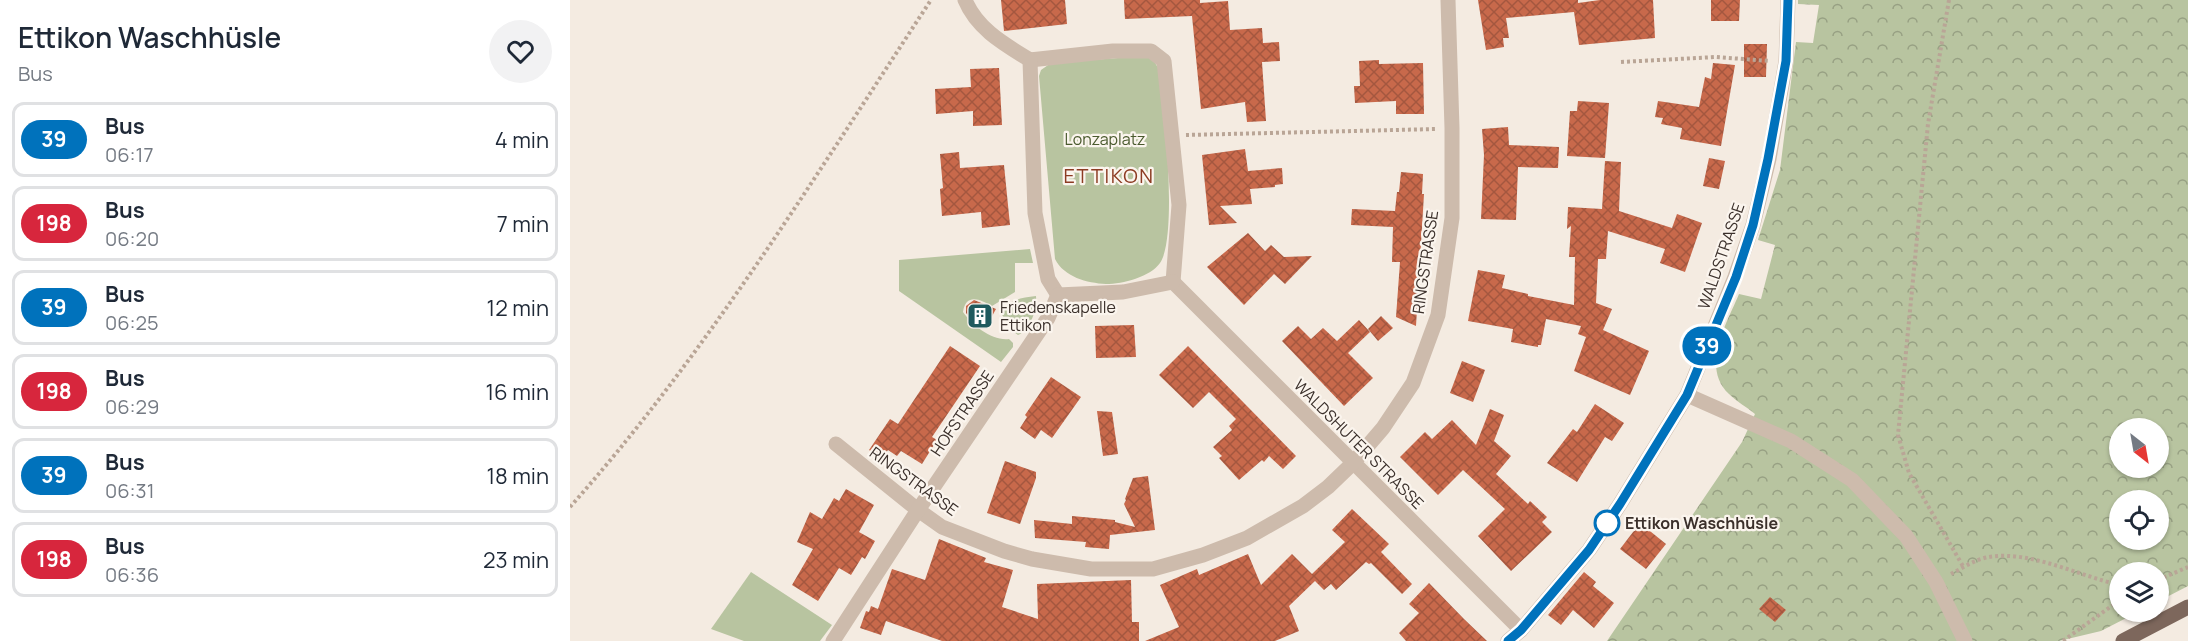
<!DOCTYPE html>
<html lang="en">
<head>
<meta charset="utf-8">
<style>
	body { margin:0; font-family:Manrope,sans-serif; background:#f2f2f3; color:#1f2937; height:100vh; display:flex; flex-direction:column; font-size:22px; white-space:nowrap }
	* { box-sizing:border-box; margin:0 }
	p { font-size:20px; color:#747a83 }
	.icon { flex:none; width:33px; height:33px; fill:none; stroke:currentColor; stroke-width:2; stroke-linecap:round; stroke-linejoin:round }
	.map { position:relative; flex:1; overflow:hidden }
	.drawer { display:flex; flex-direction:column; background:#fff; width:570px }
	.drawer>* { flex:none }
	.badge { padding:0 12px; border-radius:20px; font-size:21px; line-height:39px }
	.needle { width:39px; rotate:149deg }
	.tools { position:absolute; left:1539px; top:418px; display:grid; gap:12px }
	.tools a { display:grid; place-items:center; width:60px; height:60px; border-radius:50%; background:#fff; box-shadow:0 2px 4px #0004; font-size:30px }
	.map>.badge { position:absolute; translate:-50% -50%; box-shadow:0 0 0 3px #fff }
	.round { display:grid; place-items:center; flex:none; width:63px; height:63px; border-radius:32px; background:#f2f2f3 }
	.headline { display:flex; align-items:center; justify-content:space-between; height:102px; padding:0 18px }
	h1 { font-size:28px; font-weight:600; line-height:45px }
	ul { padding:0; list-style:none }
	li { display:flex; align-items:center; gap:18px; height:75px; margin:0 12px 9px; padding:0 6px; border:3px solid #e0e1e3; border-radius:12px }
	li div { flex:1 }
	li b { display:block; font-size:22px }
	li em { font-style:normal }
	li .badge { min-width:66px; font-weight:700; text-align:center }
	main { display:flex; flex:1; min-height:0 }
	.map>svg:first-child { display:block }
</style>
</head>
<body>
<main>
<section class="drawer">
<div class="headline"><div><h1>Ettikon Waschhüsle</h1><p>Bus</p></div><a class="round"><svg class="icon" aria-label="heart" viewBox="0 0 24 24"><path d="M12 20l-8-8c-3-5 5-10 8-4 3-6 11-1 8 4z"/></svg></a></div>
<ul>
<li><span class="badge" style="background:#0072bc;color:#fff">39</span><div><b>Bus</b><p>06:17</p></div><em>4 min</em></li>
<li><span class="badge" style="background:#d7263d;color:#fff">198</span><div><b>Bus</b><p>06:20</p></div><em>7 min</em></li>
<li><span class="badge" style="background:#0072bc;color:#fff">39</span><div><b>Bus</b><p>06:25</p></div><em>12 min</em></li>
<li><span class="badge" style="background:#d7263d;color:#fff">198</span><div><b>Bus</b><p>06:29</p></div><em>16 min</em></li>
<li><span class="badge" style="background:#0072bc;color:#fff">39</span><div><b>Bus</b><p>06:31</p></div><em>18 min</em></li>
<li><span class="badge" style="background:#d7263d;color:#fff">198</span><div><b>Bus</b><p>06:36</p></div><em>23 min</em></li>
</ul>
</section>
<div class="map">
<svg width="1618" height="641" viewBox="0 0 1618 641">
	<defs>
		<pattern id="forest-crowns" width="20" height="18" patternUnits="userSpaceOnUse" patternTransform="scale(1.5)"><rect width="20" height="18" fill="#b8c4a0"/><path d="M2 6a3 3 0 1 1 6 0M12 15a3 3 0 1 1 6 0" fill="none" stroke="#97a083"/></pattern>
		<pattern id="building-cross-hatch" width="8" height="8" patternUnits="userSpaceOnUse" patternTransform="scale(1.5)"><rect width="8" height="8" fill="#c8694b"/><path d="M0 0l8 8M0 8l8-8" fill="none" stroke="#a4573f"/></pattern>
	</defs>
	<rect width="100%" height="100%" fill="#f4ebe1"/>
	<g fill="#b8c4a0">
		<path d="M575 56 583 60 591 72C594 108 608 237 590 263 580 277 553 284 536 284 517 283 494 277 485 259L469 76 471 70 481 63Z"/>
		<path d="M460 249 463 263H445V292L422 306C411 300 396 292 393 312 403 326 422 341 439 339L443 343V347L431 362 329 291V260Z"/>
		<path d="M466 296C467 309 461 329 448 335L444 332 430 312C441 299 450 298 466 296Z"/>
		<polygon points="181,572 262,625 250,641 174,641 141,629"/>
	</g>
	<path fill="url(#forest-crowns)" fill-rule="evenodd" d="M1228 0H1618V586L1589 601 1588 573H1550V612H1568L1531 631 1489 641H1037L1172 442 1185 414C1177 407 1167 402 1159 394 1130 367 1157 323 1169 294L1191 299 1205 245 1188 240 1210 170 1226 42 1243 43 1249 5 1228 4ZM1550 429H1588V468H1550ZM1550 501H1588V540H1550Z"/>
	<g fill="url(#building-cross-hatch)">
		<polygon points="431,0 495,0 497,24 434,31"/>
		<polygon points="554,0 630,0 630,3 658,1 660,30 692,28 693,43 709,42 710,61 692,62 696,121 677,122 675,102 631,109 622,16 555,19"/>
		<polygon points="908,0 1008,0 1008,3 1030,0 1083,0 1085,38 1009,45 1004,12 936,18 939,38 933,38 934,47 916,50"/>
		<polygon points="1141,0 1170,0 1169,21 1141,21"/>
		<polygon points="1174,44 1197,44 1196,77 1174,77"/>
		<polygon points="809,60 809,64 853,63 854,114 826,114 826,101 785,103 784,86 790,86 789,61"/>
		<polygon points="1143,63 1165,65 1151,146 1110,139 1112,128 1091,124 1093,118 1085,117 1088,101 1129,107 1135,77 1141,79"/>
		<polygon points="429,68 432,125 403,126 403,111 366,114 365,89 401,87 400,69"/>
		<polygon points="1008,101 1039,103 1035,158 997,156 1000,111 1007,111"/>
		<polygon points="938,127 939,145 989,147 988,168 948,167 946,220 911,219 914,155 912,129"/>
		<polygon points="675,149 678,171 712,168 713,184 705,185 705,187 680,189 682,204 650,206 667,223 639,225 632,155"/>
		<polygon points="389,152 390,168 434,165 440,225 412,228 411,212 372,216 370,189 373,188 370,154"/>
		<polygon points="1139,158 1155,161 1149,189 1133,186"/>
		<polygon points="1035,161 1051,162 1049,211 1102,228 1107,214 1132,223 1115,272 1090,263 1095,249 1038,231 1036,259 1028,259 1026,303 1042,309 1033,330 1079,351 1060,395 1004,371 1016,337 1008,334 1011,326 976,319 971,345 968,345 968,347 941,342 943,329 898,321 908,270 935,275 932,288 958,294 958,296 1004,305 1005,257 999,257 1001,226 997,229 998,207 1032,209"/>
		<polygon points="831,172 853,174 852,194 854,194 846,326 826,317 830,262 822,262 823,227 781,225 782,209 825,211 827,192 829,192"/>
		<polygon points="678,233 695,251 701,245 714,257 742,256 715,284 704,274 674,305 637,267"/>
		<polygon points="404,300 426,309 416,327 401,319 396,313 396,306"/>
		<polygon points="811,316 823,328 808,341 798,329"/>
		<polygon points="789,320 800,332 778,353 803,378 774,406 712,341 728,326 741,339 753,328 767,341"/>
		<polygon points="564,325 566,357 526,358 525,326"/>
		<polygon points="380,346 410,366 362,437 367,440 352,464 331,451 327,456 318,450 312,458 299,450 320,419 328,424"/>
		<polygon points="618,346 726,456 713,469 699,456 694,462 692,460 669,480 649,458 652,456 643,447 662,430 659,426 666,419 639,392 623,408 589,375"/>
		<polygon points="892,361 915,370 903,402 880,393"/>
		<polygon points="481,377 511,397 482,438 471,430 465,439 450,428 457,417 455,415"/>
		<polygon points="1025,404 1054,423 1042,441 1035,437 1007,482 977,463 1003,429 1007,432"/>
		<polygon points="920,409 934,415 924,441 941,456 926,474 958,504 960,501 977,517 972,522 982,532 941,571 908,536 935,509 893,470 868,495 830,457 855,432 862,439 882,420 906,445"/>
		<polygon points="527,411 542,412 548,454 533,456"/>
		<polygon points="435,461 466,472 466,478 450,524 417,513"/>
		<polygon points="578,476 585,530 540,535 539,549 515,547 516,542 465,538 464,520 502,524 502,516 545,520 545,522 565,527 554,504 556,500 555,499 563,478"/>
		<polygon points="276,489 304,505 289,532 305,541 295,559 292,557 281,575 269,568 248,601 222,585 243,549 227,542 240,512 252,519 264,498 269,501"/>
		<polygon points="782,509 819,544 811,552 842,584 832,594 801,563 799,564 796,562 766,590 761,584 754,590 745,581 719,606 729,631 705,641 575,641 609,627 590,585 627,569 629,575 678,554 691,585 722,554 742,574 775,542 762,530"/>
		<polygon points="1070,523 1096,544 1076,569 1050,549"/>
		<polygon points="369,539 416,558 414,562 443,570 432,607 468,619 467,584 561,580 562,622 569,622 569,641 372,641 316,621 311,635 290,628 296,611 299,612 301,606 308,609 322,569 355,580"/>
		<polygon points="1014,572 1026,582 1023,586 1044,603 1024,628 1003,610 991,625 978,615"/>
		<polygon points="859,583 894,619 917,641 836,641 829,633 849,613 839,604"/>
		<polygon points="1200,597 1216,610 1205,622 1189,609"/>
	</g>
	<g fill="none" stroke-linecap="round" stroke-linejoin="round">
		<g stroke="#b9a596" stroke-width="4" stroke-dasharray="3 3" stroke-linecap="butt">
			<polyline points="1379,0 1358,124 1328,435 1339,473 1394,568"/>
			<polyline points="1051,62 1146,57 1200,61"/>
			<polyline points="616,135 867,129"/>
			<path d="M0 507C138 352 247 173 361 0"/>
			<path d="M1381 574C1392 568 1406 559 1419 557 1460 550 1509 576 1550 585"/>
			<polyline points="1588,580 1618,567"/>
			<polyline points="1493,641 1550,600"/>
		</g>
		<g stroke="#cdbbac" stroke-width="15">
			<path d="M395 0C407 29 434 44 460 60"/>
			<polyline points="460,60 543,51 581,51 594,61 609,205 603,282"/>
			<polyline points="460,60 465,213 478,279 488,295"/>
			<polyline points="603,282 951,630"/>
			<polyline points="488,295 553,292 603,282"/>
			<polyline points="1117,395 1221,441 1282,480 1336,536 1366,582 1395,641"/>
			<polyline points="266,444 348,510 372,527 434,551 462,559 521,569 583,569 633,555 677,538 733,506 758,487 783,463 813,428 843,383 868,315 882,218 882,128 878,0"/>
			<polyline points="263,641 348,510 478,318 488,295"/>
			<polyline points="938,641 951,630 1019,550 1050,504 1117,395 1165,277 1183,225 1199,159 1216,61 1218,0"/>
		</g>
		<polyline stroke="#7d675c" stroke-width="15" points="1553,641 1618,607"/>
	</g>
	<g fill="none" stroke-linecap="round" stroke-linejoin="round">
		<g stroke="#fff" stroke-width="14">
			<polyline id="line" points="938,641 951,630 1019,550 1050,504 1117,395 1166,277 1183,225 1198,159 1216,61 1218,0"/>
		</g>
		<use href="#line" stroke="#0072bc" stroke-width="9"/>
	</g>
	<defs>
		<g id="building-square" transform="scale(1.35)"><rect x="-9" y="-9" width="18" height="18" rx="4" fill="#1f5a5e" stroke="#fbf5ee"/><path d="M-4-6H4V6H1V3H-1V6H-4ZM-2.5-4.3h1.7v1.8h-1.7ZM.8-4.3h1.7v1.8H.8ZM-2.5-1h1.7V.8h-1.7ZM.8-1h1.7V.8H.8Z" fill="#fff"/></g>
	</defs>
	<g fill-rule="evenodd">
		<use href="#building-square" x="410" y="316"/>
	</g>
	<circle fill="#fff" stroke="#0072bc" stroke-width="3" cx="1037" cy="523" r="12"/>
	<g text-anchor="middle" dominant-baseline="central" stroke-width="4.5" stroke-linejoin="round" paint-order="stroke">
		<g font-size="16" fill="#4a5a2e" stroke="#fbf5ee">
			<text x="535" y="139">Lonzaplatz</text>
		</g>
		<g font-size="16" fill="#3b302b" stroke="#fbf5ee">
			<text transform="translate(1151 256) rotate(-71)">WALDSTRASSE</text>
			<text transform="translate(855 262) rotate(-82)">RINGSTRASSE</text>
			<text transform="translate(392 413) rotate(-56)">HOFSTRASSE</text>
			<text transform="translate(789 444) rotate(45)">WALDSHUTER STRASSE</text>
			<text transform="translate(344 481) rotate(36)">RINGSTRASSE</text>
		</g>
		<g font-size="16" fill="#3b302b" stroke="#fbf5ee" text-anchor="start">
			<text x="430" y="307">Friedenskapelle<tspan x="430" dy="18">Ettikon</tspan></text>
		</g>
		<g font-size="16" font-weight="bold" fill="#3b302b" stroke="#fbf5ee" text-anchor="start">
			<text x="1055" y="523">Ettikon Waschhüsle</text>
		</g>
		<g font-size="20" letter-spacing="1.5" fill="#8c3b22" stroke="#fbf5ee">
			<text x="539" y="175">ETTIKON</text>
		</g>
	</g>
</svg>
<div class="tools">
<a><svg class="needle" viewBox="-14 -14 28 28"><path d="M0-13l5 13h-10z" fill="#e53935"/><path d="M0 13l5-13h-10z" fill="#747a83"/></svg></a>
<a><svg class="icon" aria-label="locate" viewBox="0 0 24 24"><circle cx="12" cy="12" r="6"/><path d="M12 2v4M12 18v4M2 12h4M18 12h4"/></svg></a>
<a><svg class="icon" aria-label="layers" viewBox="0 0 24 24"><path d="M12 4l9 5-9 5-9-5zM3 14l9 5 9-5"/></svg></a>
</div>
<b class="badge" style="left:1137px;top:346px;background:#0072bc;color:#fff">39</b>
</div>
</main>
</body>
</html>
